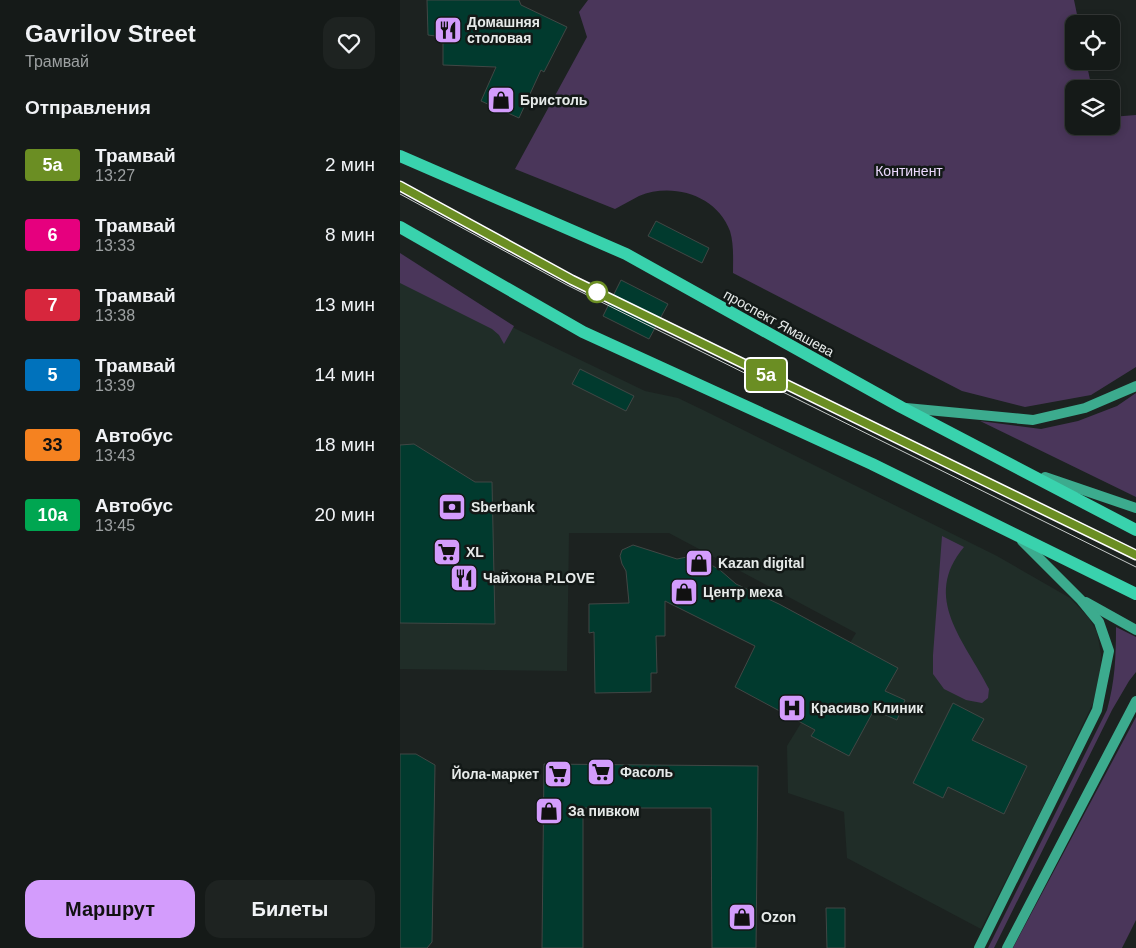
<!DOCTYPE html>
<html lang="ru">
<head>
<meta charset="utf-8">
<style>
	body { margin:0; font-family:Helvetica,sans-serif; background:#1e2321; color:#f1f3f6; height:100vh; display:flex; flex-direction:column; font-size:19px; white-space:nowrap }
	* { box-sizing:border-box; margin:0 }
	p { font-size:16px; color:#9da1a2 }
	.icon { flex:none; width:28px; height:28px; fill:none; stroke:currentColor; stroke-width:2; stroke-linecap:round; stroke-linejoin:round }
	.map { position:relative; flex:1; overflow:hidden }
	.panel { display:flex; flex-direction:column; background:#151a18; width:400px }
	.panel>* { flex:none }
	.badge { padding:0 10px; border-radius:4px; font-size:18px; line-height:32px }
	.buttons { position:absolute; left:665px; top:15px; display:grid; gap:10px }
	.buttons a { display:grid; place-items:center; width:55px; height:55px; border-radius:10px; background:#151a18; box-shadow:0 2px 8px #0003,0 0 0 1px #343837; font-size:25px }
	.map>.badge { position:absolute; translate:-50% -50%; box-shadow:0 0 0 2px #fff }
	h2 { padding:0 25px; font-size:19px; line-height:45px }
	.round { display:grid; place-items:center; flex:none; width:52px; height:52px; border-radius:15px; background:#1e2321 }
	.overview { display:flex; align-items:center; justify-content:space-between; height:85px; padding:0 25px }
	h1 { font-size:24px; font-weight:700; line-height:38px }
	.primary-button { display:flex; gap:10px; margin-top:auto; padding:10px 25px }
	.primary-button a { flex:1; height:58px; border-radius:15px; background:#d39cfc; color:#111; font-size:20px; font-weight:700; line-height:58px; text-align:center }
	.primary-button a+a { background:#1e2321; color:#f1f3f6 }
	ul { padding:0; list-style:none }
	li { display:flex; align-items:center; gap:15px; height:70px; padding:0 25px }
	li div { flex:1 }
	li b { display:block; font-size:19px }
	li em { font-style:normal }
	li .badge { min-width:55px; font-weight:700; text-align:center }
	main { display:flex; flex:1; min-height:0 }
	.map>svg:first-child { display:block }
</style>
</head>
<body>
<main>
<section class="panel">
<div class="overview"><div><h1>Gavrilov Street</h1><p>Трамвай</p></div><a class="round"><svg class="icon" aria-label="heart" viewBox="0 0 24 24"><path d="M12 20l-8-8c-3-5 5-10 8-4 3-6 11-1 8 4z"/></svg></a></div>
<h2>Отправления</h2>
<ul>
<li><span class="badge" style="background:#6b8e23;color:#fff">5а</span><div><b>Трамвай</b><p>13:27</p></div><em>2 мин</em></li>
<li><span class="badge" style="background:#e6007e;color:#fff">6</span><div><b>Трамвай</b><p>13:33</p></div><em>8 мин</em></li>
<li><span class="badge" style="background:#d7263d;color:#fff">7</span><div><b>Трамвай</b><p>13:38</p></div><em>13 мин</em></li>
<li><span class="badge" style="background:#0072bc;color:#fff">5</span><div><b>Трамвай</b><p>13:39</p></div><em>14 мин</em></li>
<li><span class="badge" style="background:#f58220;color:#111">33</span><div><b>Автобус</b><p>13:43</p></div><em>18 мин</em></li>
<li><span class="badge" style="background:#00a651;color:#fff">10а</span><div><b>Автобус</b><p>13:45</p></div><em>20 мин</em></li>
</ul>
<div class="primary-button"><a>Маршрут</a><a>Билеты</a></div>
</section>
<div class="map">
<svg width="736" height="948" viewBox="0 0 736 948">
	<rect width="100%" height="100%" fill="#1c2220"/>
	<polygon fill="#202d28" points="0,255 116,329 245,391 278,398 303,410 597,556 670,598 689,618 697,632 701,654 700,678 693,703 641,811 581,929 447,858 444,812 388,793 387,746 456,633 269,533 169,533 167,671 0,669"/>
	<g fill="#4a365a">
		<path d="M188 0H674L679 24H674V61H686L692 89H674V126H711V117L736 115V367L691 395 625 407 562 391 333 273C333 260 334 244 330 231 317 195 272 182 239 196 231 200 223 205 215 209L115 169 187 37 179 12Z"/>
		<polygon points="0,253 114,326 104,344 99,335 92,329 0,283"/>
		<polygon points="736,393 736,497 580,421 641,429 678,421 717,406"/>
		<path d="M542 536 564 547C521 598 565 641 589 689L588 698 582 703 566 700 544 689 533 674V655Z"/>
		<path d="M716 627 736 637V672L729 681 712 710 594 948H588L707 710C715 682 716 656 716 627Z"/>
		<polygon points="736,717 736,920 722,948 613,948"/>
	</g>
	<g fill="#013a2e" stroke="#414745">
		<polygon points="27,0 119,0 121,5 167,27 144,72 141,70 119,118 81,101 96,67 43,65 43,37 28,35"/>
		<polygon points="256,221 309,248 302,263 248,236"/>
		<polygon points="221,280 268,304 249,339 203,316"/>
		<polygon points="180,369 234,396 226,411 172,384"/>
		<polygon points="14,444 75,482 92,482 95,624 0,623 0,445"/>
		<polygon points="233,545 277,559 287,557 306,562 320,570 336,584 379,604 498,668 485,691 505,700 497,720 474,710 449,756 411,736 415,730 335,687 355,646 265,601 265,636 256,636 257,673 251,673 251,692 195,693 194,632 189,633 189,604 229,603 226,571 222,564 220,556 222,550"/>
		<polygon points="553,703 584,719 572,740 627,766 604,814 548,787 543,798 513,783"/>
		<polygon points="0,754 16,754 35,765 32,942 27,948 0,948"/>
		<polygon points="144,764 358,766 356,948 312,948 311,808 183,808 183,948 142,948"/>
		<polygon points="426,908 445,908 445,948 427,948"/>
	</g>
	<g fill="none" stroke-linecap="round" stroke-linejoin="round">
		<g stroke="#3cab8e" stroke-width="10">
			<polyline points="506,408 633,420 685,408 736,386"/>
			<polyline points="645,477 736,508"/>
			<polyline points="686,602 736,630"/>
			<polyline points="579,948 697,710 709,651 699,622 681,600 622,541"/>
			<polyline points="607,948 736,701"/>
		</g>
		<g stroke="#39d2ad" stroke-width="12">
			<polyline points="0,156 226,254 501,407 736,530"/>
			<polyline points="0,227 183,332 472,464 736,594"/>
		</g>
		<g stroke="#c5c9c8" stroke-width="1">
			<polyline points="0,194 167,285 736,567"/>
			<polyline points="235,311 736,555"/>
		</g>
	</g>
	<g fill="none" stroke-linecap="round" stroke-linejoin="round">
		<g stroke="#fff" stroke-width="11">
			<polyline id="line" points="0,186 172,280 736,555"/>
		</g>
		<use href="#line" stroke="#6b8e23" stroke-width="8"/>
	</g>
	<defs>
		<g id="restaurant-square" transform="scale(1.4375)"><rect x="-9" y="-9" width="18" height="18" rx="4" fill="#d39cfc" stroke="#131917"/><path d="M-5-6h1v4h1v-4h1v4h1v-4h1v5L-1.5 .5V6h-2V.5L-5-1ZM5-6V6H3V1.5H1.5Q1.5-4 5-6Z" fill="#111"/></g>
		<g id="shop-square" transform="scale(1.4375)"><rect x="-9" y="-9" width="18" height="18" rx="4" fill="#d39cfc" stroke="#131917"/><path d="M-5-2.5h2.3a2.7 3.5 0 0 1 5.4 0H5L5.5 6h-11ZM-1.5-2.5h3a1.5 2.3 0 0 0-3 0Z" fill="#111"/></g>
		<g id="bank-square" transform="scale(1.4375)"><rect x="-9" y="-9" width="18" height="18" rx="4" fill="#d39cfc" stroke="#131917"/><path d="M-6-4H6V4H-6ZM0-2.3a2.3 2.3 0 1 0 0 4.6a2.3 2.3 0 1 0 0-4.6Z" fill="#111"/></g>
		<g id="supermarket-square" transform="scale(1.4375)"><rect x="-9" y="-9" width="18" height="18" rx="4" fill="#d39cfc" stroke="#131917"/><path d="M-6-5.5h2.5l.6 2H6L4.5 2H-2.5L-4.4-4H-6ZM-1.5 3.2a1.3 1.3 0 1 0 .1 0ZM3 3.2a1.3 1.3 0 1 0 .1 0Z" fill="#111"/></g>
		<g id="hospital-square" transform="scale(1.4375)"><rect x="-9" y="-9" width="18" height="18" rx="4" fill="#d39cfc" stroke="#131917"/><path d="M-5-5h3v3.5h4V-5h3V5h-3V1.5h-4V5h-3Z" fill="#111"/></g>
	</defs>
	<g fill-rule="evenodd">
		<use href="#restaurant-square" x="48" y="30"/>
		<use href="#shop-square" x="101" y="100"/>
		<use href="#bank-square" x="52" y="507"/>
		<use href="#supermarket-square" x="47" y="552"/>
		<use href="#shop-square" x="299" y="563"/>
		<use href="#restaurant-square" x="64" y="578"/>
		<use href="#shop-square" x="284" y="592"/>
		<use href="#hospital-square" x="392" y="708"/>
		<use href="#supermarket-square" x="201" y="772"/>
		<use href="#supermarket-square" x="158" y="774"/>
		<use href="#shop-square" x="149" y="811"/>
		<use href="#shop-square" x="342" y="917"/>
	</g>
	<circle fill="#fff" stroke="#6b8e23" stroke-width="2.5" cx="197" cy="292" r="10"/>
	<g text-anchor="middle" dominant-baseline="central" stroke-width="5" stroke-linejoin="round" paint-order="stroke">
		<g font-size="14" font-weight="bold" fill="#e6eae9" stroke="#131917" text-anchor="start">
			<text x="67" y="22">Домашняя<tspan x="67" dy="16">столовая</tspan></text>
			<text x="120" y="100">Бристоль</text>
			<text x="71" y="507">Sberbank</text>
			<text x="66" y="552">XL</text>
			<text x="318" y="563">Kazan digital</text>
			<text x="83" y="578">Чайхона P.LOVE</text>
			<text x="303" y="592">Центр меха</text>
			<text x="411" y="708">Красиво Клиник</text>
			<text x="220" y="772">Фасоль</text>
			<text x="139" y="774" text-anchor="end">Йола-маркет</text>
			<text x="168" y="811">За пивком</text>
			<text x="361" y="917">Ozon</text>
		</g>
		<g font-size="14" fill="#eddafe" stroke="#131917">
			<text x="509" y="171">Континент</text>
		</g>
		<g font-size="14" fill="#e6eae9" stroke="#131917">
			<text transform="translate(379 323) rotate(29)">проспект Ямашева</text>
		</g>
	</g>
</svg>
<div class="buttons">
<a><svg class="icon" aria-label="locate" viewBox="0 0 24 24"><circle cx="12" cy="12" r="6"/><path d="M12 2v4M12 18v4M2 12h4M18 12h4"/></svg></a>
<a><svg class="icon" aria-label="layers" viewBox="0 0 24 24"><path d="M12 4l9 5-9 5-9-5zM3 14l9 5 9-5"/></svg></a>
</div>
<b class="badge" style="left:366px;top:375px;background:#6b8e23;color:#fff">5а</b>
</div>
</main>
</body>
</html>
